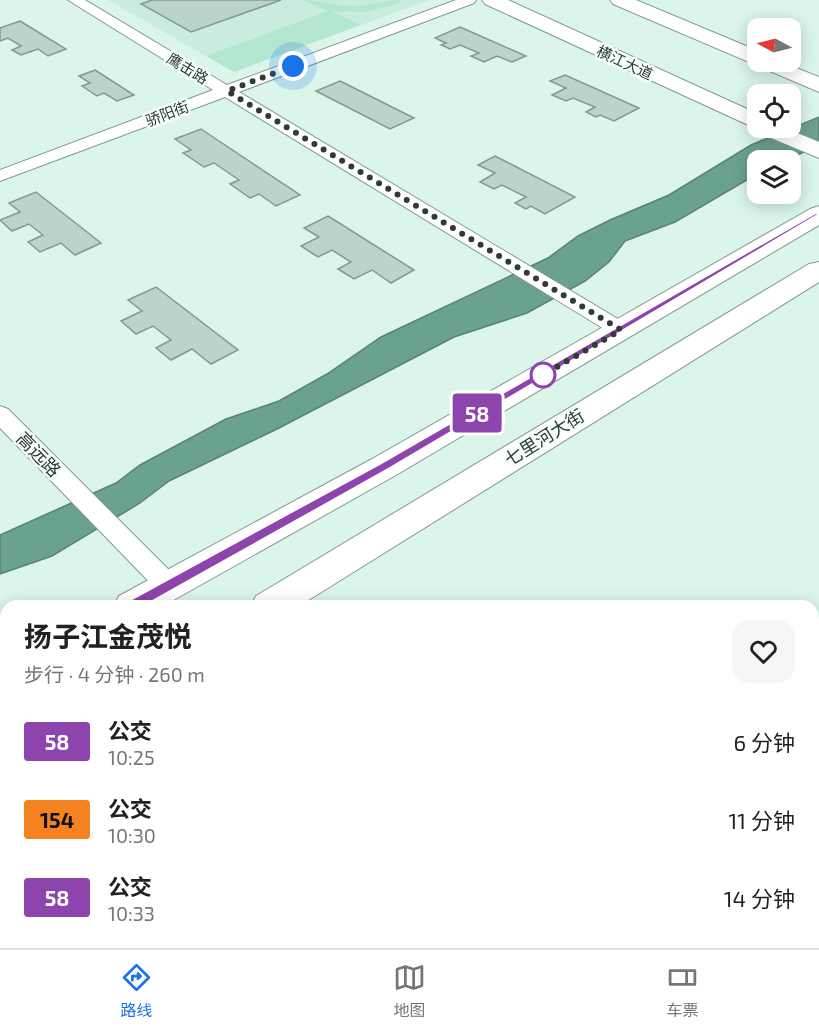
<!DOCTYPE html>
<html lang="zh">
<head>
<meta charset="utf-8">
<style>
	body { margin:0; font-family:"Exo 2","Noto Sans SC",sans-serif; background:#f6f6f6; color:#222; height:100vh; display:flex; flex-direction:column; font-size:22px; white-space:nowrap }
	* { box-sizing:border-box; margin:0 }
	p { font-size:20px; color:#767676 }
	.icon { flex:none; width:33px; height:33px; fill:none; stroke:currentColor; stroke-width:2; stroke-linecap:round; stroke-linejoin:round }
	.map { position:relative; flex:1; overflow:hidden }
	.side { position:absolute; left:0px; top:600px; width:819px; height:348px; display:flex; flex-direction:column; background:#fff; border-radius:18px 18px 0 0; box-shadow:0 3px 15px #0003 }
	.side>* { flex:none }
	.badge { padding:0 12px; border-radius:4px; font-size:21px; line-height:39px }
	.needle { width:39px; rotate:277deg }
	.controls { position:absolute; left:747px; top:18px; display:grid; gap:12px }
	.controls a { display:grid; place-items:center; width:54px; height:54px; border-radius:12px; background:#fff; box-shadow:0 3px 15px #0003; font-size:30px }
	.you { position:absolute; width:30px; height:30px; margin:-15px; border:4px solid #fff; border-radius:50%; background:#1a73e8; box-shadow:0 0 0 9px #1a73e833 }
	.map>.badge { position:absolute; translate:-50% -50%; box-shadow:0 0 0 3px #fff }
	.round { display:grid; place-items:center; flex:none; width:63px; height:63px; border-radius:18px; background:#f6f6f6 }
	.overview { display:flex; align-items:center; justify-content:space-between; height:102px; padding:0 24px }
	h1 { font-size:28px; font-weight:700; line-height:45px }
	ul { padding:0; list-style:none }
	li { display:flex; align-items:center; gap:18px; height:78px; padding:0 24px }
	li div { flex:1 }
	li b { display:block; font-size:22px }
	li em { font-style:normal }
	li .badge { min-width:66px; font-weight:700; text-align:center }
	.dock { display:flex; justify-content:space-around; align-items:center; height:84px; border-top:2px solid #e0e0e0; background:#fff; font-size:16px; color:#767676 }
	.dock a { display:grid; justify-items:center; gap:3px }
	.dock .selected { color:#1a73e8 }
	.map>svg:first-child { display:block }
</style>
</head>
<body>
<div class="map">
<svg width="819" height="948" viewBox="0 0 819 948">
	<rect width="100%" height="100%" fill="#dbf5ea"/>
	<polygon fill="#c9ecde" points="108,0 429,0 234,72"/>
	<g fill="#b4e7d2">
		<path d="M303 0C321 0 336 6 354 6 371 5 385 0 401 0L398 4 365 12 332 11 360 25 234 72 206 56 328 11Z"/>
		<polygon points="6,863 6,942 443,942 448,948 0,948 0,867"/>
	</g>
	<g fill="#6ba28d" stroke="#598373" stroke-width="1.5">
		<polygon points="819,117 819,145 787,160 758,160 757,174 675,222 625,241 609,262 585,281 527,313 454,337 277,429 169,481 140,503 52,556 0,574 0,535 116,483 140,465 226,419 279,401 327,374 381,337 548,258 578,236 610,220 669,195 751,145"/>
		<polygon points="179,942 309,942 316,948 175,948"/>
	</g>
	<g fill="#bbd4c9" stroke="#819a8f" stroke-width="1.5">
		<polygon points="152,0 281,0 191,32 141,4"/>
		<polygon points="20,21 66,49 48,56 38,49 21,55 12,50 21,46 8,38 0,41 0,28"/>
		<polygon points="460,27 526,56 512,62 497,56 484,62 471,56 479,53 460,45 450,49 441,45 446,43 435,38"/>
		<polygon points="95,70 134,95 117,101 104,93 97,96 82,86 90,83 79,76"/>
		<polygon points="565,75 639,108 614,121 600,115 596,117 586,112 595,107 573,98 566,101 552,95 566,88 550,81"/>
		<polygon points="340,81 414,118 390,129 316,91"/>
		<polygon points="201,129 300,195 276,206 259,194 250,198 230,184 239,180 214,163 204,167 183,153 191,150 175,139"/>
		<polygon points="495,156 575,197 545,214 531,206 526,209 515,203 526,197 502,185 494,189 480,182 495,173 478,165"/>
		<polygon points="36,192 101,243 75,255 61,243 40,252 28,242 43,235 29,224 12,231 0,220 20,212 9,203"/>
		<polygon points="328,216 414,270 391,283 372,270 354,279 338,269 351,262 332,250 318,257 301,246 319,237 304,228"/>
		<polygon points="156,287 238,350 211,364 192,349 171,360 156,348 171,340 153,326 136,334 121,321 142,311 128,300"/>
	</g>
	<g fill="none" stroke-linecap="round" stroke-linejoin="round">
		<g stroke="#829a90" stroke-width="2">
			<g id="street">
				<polygon points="68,0 85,0 227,85 456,0 476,0 474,3 239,92 628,325 631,330 628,335 621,336 614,335 225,97 0,181 0,170 213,90"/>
				<polygon points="0,406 8,409 177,578 181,585 177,592 168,595 159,592 0,428"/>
			</g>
		</g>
		<g stroke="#829a90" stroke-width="2">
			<g id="secondary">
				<polygon points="482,0 508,0 758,114 758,128 785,128 819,142 819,158 759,133 757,129 485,4"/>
				<polygon points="610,0 636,0 758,51 758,62 781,62 819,77 819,92 613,4"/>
			</g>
		</g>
		<g stroke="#829a90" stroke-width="2">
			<g id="primary">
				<polygon points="819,206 819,225 396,475 163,606 114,606 119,596 372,459 810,209"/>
				<polygon points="819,262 819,282 299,606 251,606 256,596 809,264"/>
				<polygon points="6,664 6,698 0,700 0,666"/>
				<polygon points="6,752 6,790 0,793 0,755"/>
			</g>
		</g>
		<polyline stroke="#82948c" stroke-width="4.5" stroke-dasharray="4 4" stroke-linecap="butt" points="347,942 353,948"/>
		<use href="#street" fill="#fff" fill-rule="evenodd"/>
		<use href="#secondary" fill="#fff" fill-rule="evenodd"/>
		<use href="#primary" fill="#fff" fill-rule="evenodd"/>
	</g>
	<polygon fill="#8e44ad" stroke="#fff" stroke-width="1.5" points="816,213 819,214 388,469 136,610 127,610 125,606 127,602 380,464"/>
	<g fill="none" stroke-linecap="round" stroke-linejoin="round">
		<polyline stroke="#303b36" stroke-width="6" stroke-dasharray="0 10.8" points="293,66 227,91 621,330 543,375"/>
	</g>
	<circle fill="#fff" stroke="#8e44ad" stroke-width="3" cx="543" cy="375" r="12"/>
	<g text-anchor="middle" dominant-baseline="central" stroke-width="5" stroke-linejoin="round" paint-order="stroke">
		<g font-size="15" fill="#303b36" stroke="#f3fef9">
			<text transform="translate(625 62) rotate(25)">横江大道</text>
			<text transform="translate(188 68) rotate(31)">鹰击路</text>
			<text transform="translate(167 113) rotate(-21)">骄阳街</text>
		</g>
		<g font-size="18" fill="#303b36" stroke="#f3fef9">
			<text transform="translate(544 437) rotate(-32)">七里河大街</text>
			<text transform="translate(39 454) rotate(46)">高远路</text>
		</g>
	</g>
</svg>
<div class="controls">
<a><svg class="needle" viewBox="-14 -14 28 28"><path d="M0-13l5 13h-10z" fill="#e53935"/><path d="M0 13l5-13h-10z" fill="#767676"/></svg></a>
<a><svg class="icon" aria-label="locate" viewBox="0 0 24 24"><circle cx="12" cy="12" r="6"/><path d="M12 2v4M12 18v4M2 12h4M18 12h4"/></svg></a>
<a><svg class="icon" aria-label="layers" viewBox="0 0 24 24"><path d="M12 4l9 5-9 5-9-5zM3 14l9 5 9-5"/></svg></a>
</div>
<div class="you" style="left:293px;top:66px"></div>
<b class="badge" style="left:477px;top:413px;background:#8e44ad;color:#fff">58</b>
<section class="side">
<div class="overview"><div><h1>扬子江金茂悦</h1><p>步行 · 4 分钟 · 260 m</p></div><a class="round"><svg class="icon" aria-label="heart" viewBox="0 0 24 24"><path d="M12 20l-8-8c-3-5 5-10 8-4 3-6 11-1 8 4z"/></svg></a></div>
<ul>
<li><span class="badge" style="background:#8e44ad;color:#fff">58</span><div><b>公交</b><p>10:25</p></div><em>6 分钟</em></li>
<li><span class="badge" style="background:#f58220;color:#111">154</span><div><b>公交</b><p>10:30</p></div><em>11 分钟</em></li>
<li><span class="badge" style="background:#8e44ad;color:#fff">58</span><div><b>公交</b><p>10:33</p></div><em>14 分钟</em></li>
</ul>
</section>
</div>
<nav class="dock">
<a class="selected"><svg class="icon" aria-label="directions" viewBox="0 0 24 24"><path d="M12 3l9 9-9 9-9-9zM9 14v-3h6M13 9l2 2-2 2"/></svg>路线</a>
<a><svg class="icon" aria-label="map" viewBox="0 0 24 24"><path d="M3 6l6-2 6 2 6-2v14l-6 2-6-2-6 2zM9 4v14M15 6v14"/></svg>地图</a>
<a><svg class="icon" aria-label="tickets" viewBox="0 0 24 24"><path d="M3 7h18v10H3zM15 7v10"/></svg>车票</a>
</nav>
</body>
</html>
